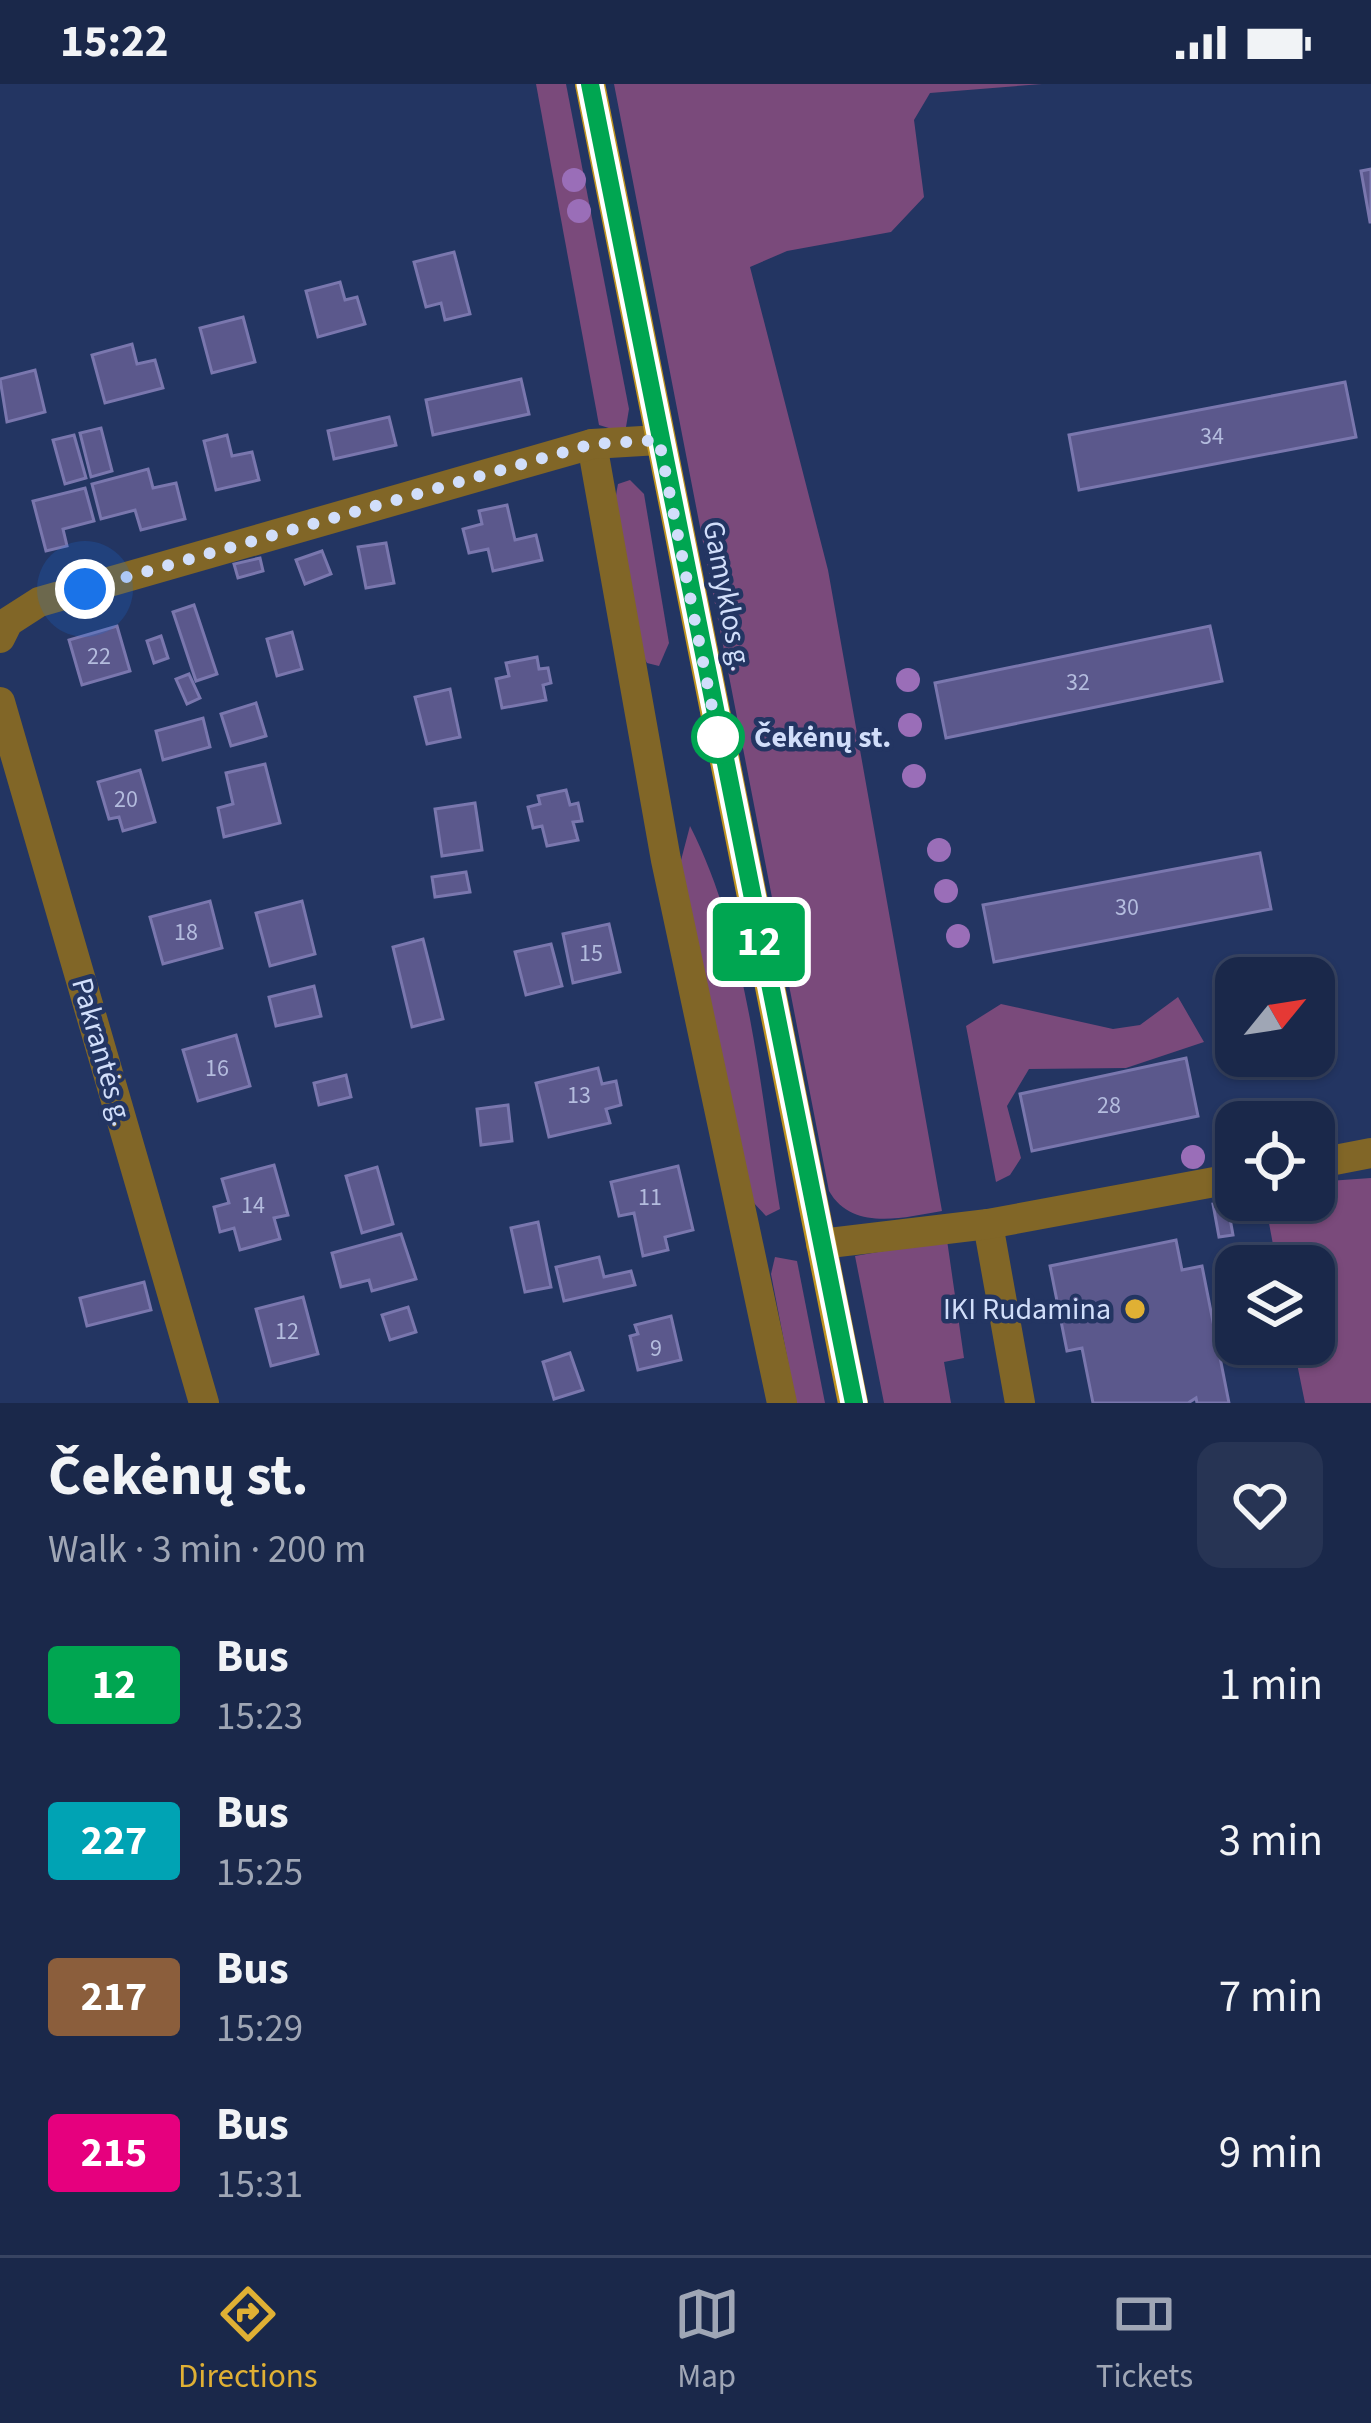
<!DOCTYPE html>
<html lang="en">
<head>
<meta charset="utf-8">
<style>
	body { margin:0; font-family:"Source Sans 3",sans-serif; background:#273454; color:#f1f3f6; height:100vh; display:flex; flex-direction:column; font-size:45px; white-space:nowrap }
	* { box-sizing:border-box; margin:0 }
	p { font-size:39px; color:#9fa6b5 }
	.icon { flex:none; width:66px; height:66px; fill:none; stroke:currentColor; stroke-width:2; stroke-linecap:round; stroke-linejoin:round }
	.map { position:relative; height:1319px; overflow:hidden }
	.sheet { display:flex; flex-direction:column; background:#1a284a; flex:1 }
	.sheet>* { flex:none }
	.badge { padding:0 24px; border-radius:9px; font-size:42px; line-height:78px }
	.needle { width:78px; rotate:60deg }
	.tools { position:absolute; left:1215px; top:873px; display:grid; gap:24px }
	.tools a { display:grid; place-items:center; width:120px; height:120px; border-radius:24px; background:#1a284a; box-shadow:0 3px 9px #0004,0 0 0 3px #384462; font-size:60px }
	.you { position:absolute; width:60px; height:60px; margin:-30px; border:9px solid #fff; border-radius:50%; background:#1a73e8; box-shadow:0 0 0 18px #1a73e833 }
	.map>.badge { position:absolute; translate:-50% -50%; box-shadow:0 0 0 6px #fff }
	.round { display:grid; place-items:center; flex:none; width:126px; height:126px; border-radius:24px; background:#273454 }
	.summary { display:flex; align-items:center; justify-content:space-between; height:204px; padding:0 48px }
	h1 { font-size:57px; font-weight:700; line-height:90px }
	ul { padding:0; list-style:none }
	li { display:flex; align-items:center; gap:36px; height:156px; padding:0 48px }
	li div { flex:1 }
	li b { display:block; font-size:45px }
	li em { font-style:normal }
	li .badge { min-width:132px; font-weight:700; text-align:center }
	.status { display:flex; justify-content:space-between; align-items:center; height:84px; padding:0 60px; background:#1a284a; direction:ltr }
	.status svg { height:33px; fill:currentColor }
	.menu { display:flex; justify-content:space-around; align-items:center; height:168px; border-top:3px solid #384462; background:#1a284a; font-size:33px; color:#9fa6b5 }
	.menu a { display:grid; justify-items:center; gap:6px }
	.menu .on { color:#e0b034 }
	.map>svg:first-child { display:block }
</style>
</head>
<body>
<div class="status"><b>15:22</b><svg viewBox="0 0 49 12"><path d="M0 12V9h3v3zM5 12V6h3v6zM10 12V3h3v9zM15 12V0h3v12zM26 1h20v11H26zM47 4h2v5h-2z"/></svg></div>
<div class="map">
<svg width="1371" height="1319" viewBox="0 0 1371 1319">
	<rect width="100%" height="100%" fill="#233562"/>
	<g fill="#7a4a7b">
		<polygon points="536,0 566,0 629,325 625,349 599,341"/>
		<path d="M614 0H1042L930 9 914 36 924 113 891 148 787 167 750 183 828 486 942 1127C902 1134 852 1147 829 1107Z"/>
		<path d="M630 396 644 410 669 559 659 582 647 579C620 533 607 452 618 400Z"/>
		<path d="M690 742C748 856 759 999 780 1125L766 1132 752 1117 680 780Z"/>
		<polygon points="1178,913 1204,958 1126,984 1029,985 1007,1022 1021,1074 1010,1091 996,1098 966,942 1001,920 1113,945 1140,941"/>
		<polygon points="1371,1094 1371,1319 1305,1319 1293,1260 1314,1260 1314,1182 1277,1182 1266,1123 1272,1116 1314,1116 1314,1098"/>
		<polygon points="947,1156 964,1274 944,1278 951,1319 884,1319 855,1172"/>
		<polygon points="775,1173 797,1177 825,1319 796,1319 771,1190"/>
	</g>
	<g fill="#5b588c" stroke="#7a77ae" stroke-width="3">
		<polygon points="1371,85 1371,138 1370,138 1361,87"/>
		<polygon points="454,168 470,230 445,236 441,219 426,223 414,178"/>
		<polygon points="340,198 345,216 357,213 365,240 318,253 306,207"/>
		<polygon points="243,233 255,278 212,289 200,244"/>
		<polygon points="132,260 137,280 155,276 163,304 105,319 92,271"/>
		<polygon points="35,286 45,328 7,338 0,295"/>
		<polygon points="521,295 529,330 433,351 426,316"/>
		<polygon points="1345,298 1356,353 1079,406 1069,351"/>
		<polygon points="389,333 396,361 334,375 328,347"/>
		<polygon points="101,344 112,387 91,393 80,349"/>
		<polygon points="74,351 86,394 65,400 53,356"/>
		<polygon points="227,351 232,372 252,368 259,396 216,406 204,357"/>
		<polygon points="148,385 153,404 176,399 185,435 141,446 135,426 101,435 92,400"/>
		<polygon points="85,404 94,437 63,445 67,462 46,467 33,417"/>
		<polygon points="507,421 515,456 536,451 542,476 493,487 488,465 469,469 463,445 482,440 479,427"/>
		<polygon points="386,459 394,499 366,504 358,463"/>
		<polygon points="322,467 331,490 305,500 296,476"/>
		<polygon points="260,474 263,487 238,494 234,480"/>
		<polygon points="194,521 217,590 196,597 173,528"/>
		<polygon points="117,542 130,587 82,601 69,556"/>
		<polygon points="1210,542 1222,597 946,654 935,599"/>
		<polygon points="292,548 302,585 277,592 267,555"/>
		<polygon points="161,552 168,574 154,579 147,557"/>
		<polygon points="537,573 539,585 548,584 551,599 543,601 546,616 502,624 496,595 509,592 506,579"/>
		<polygon points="189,590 200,614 187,620 176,595"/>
		<polygon points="450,605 460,653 427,660 415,613"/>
		<polygon points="256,619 266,652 231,662 221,630"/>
		<polygon points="203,634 210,663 163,676 156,647"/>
		<polygon points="265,680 280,739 224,753 218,724 233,720 226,689"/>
		<polygon points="140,686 155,738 123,747 119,733 109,735 98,698"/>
		<polygon points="566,706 570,721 578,719 582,737 573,738 578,756 547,762 542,742 533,744 528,723 540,720 538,712"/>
		<polygon points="475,719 482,766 442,772 435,725"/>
		<polygon points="1260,769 1271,825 994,878 983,821"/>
		<polygon points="466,788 470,808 435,813 432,793"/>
		<polygon points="210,817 222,864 163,880 150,833"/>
		<polygon points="302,817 315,870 270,882 256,829"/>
		<polygon points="609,840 620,888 573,899 563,850"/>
		<polygon points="423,855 443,935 412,943 393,863"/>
		<polygon points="551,860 562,902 526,911 515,868"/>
		<polygon points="314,902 321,932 276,942 269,913"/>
		<polygon points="236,951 250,1002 198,1017 183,966"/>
		<polygon points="1186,974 1198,1032 1032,1067 1020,1010"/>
		<polygon points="598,984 602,1000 616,997 621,1021 606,1025 610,1039 549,1053 536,999"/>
		<polygon points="346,991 351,1013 319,1021 314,999"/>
		<polygon points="508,1021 512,1057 481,1061 477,1025"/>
		<polygon points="274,1081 288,1131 274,1134 280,1155 240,1166 234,1144 220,1148 214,1123 229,1119 222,1095"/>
		<polygon points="678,1082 693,1146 665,1153 668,1166 643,1172 634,1129 619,1132 611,1098"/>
		<polygon points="377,1083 393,1140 362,1149 346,1092"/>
		<polygon points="1227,1118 1233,1151 1219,1153 1213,1120"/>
		<polygon points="538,1138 551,1203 525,1208 511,1144"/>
		<polygon points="401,1150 416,1195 372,1207 369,1196 341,1203 332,1169"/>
		<polygon points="1176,1156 1182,1186 1202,1182 1229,1319 1197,1319 1196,1314 1188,1319 1093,1319 1082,1264 1067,1267 1050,1182"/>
		<polygon points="599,1173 604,1193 631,1187 635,1201 564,1217 556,1183"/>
		<polygon points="144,1198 151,1226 87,1242 80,1214"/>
		<polygon points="303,1213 318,1270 271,1282 256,1225"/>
		<polygon points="408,1223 416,1248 390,1256 382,1231"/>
		<polygon points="671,1232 681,1276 638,1286 630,1252 638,1250 635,1241"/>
		<polygon points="570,1269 583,1306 554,1315 543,1278"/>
	</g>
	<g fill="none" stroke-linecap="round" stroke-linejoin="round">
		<g stroke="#816627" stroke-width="30">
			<polyline points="592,360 666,776 782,1319"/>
			<polyline points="0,554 8,538 39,518 592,360 659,356"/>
			<polyline points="0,618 204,1319"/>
			<polyline points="1314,1080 1371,1069"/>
			<polyline points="988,1140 1020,1319"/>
			<polyline points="821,1160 988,1140 1236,1094"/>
		</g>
		<polyline stroke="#c09420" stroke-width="30" points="590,0 853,1319"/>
	</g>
	<g fill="#9a6eb8">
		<circle cx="574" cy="96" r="12"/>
		<circle cx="579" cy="127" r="12"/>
		<circle cx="908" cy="596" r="12"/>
		<circle cx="910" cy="641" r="12"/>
		<circle cx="914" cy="692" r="12"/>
		<circle cx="939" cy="766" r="12"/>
		<circle cx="946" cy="807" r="12"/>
		<circle cx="958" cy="852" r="12"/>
		<circle cx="1193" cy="1073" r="12"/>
	</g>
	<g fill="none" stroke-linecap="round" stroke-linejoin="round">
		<g stroke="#fff" stroke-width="27">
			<polyline id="line" points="590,0 854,1319"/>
		</g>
		<use href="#line" stroke="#00a651" stroke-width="18"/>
		<polyline stroke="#d1defa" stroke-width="12" stroke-dasharray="0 21.6" points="85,505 592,360 659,356 718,653"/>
	</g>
	<circle fill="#fff" stroke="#00a651" stroke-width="6" cx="718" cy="653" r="24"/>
	<circle fill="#e0b034" stroke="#233562" stroke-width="4.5" cx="1135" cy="1225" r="12"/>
	<g text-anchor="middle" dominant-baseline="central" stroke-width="9" stroke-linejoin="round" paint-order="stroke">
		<g font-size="24" fill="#b4bcde">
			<text x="1212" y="352">34</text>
			<text x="99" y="572">22</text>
			<text x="1078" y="598">32</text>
			<text x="126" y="715">20</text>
			<text x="1127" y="823">30</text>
			<text x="186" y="848">18</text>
			<text x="591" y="869">15</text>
			<text x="217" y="984">16</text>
			<text x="579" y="1011">13</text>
			<text x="1109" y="1021">28</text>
			<text x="650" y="1113">11</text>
			<text x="253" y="1121">14</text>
			<text x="287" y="1247">12</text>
			<text x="656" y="1264">9</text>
		</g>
		<g font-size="30" fill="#d1defa" stroke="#233562">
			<text transform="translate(727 512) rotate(79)">Gamyklos g.</text>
			<text transform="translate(102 968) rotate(74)">Pakrantės g.</text>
		</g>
		<g font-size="30" font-weight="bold" fill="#d1defa" stroke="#233562" text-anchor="start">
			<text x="754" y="653">Čekėnų st.</text>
		</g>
		<g font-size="30" fill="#d1defa" stroke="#233562" text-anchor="end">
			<text x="1111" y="1225">IKI Rudamina</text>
		</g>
	</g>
</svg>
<div class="tools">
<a><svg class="needle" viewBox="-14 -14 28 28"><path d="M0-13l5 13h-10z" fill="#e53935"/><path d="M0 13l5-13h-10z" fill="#9fa6b5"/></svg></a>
<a><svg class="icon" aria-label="locate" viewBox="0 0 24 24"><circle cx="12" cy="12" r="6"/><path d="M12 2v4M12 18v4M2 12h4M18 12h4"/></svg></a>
<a><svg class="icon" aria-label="layers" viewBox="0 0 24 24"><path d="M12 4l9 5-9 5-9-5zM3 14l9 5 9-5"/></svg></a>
</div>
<div class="you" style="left:85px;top:505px"></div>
<b class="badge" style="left:759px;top:858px;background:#00a651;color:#fff">12</b>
</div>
<section class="sheet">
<div class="summary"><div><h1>Čekėnų st.</h1><p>Walk · 3 min · 200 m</p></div><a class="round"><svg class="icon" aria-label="heart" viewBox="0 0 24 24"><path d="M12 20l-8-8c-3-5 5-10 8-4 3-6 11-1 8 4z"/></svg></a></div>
<ul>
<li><span class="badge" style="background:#00a651;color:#fff">12</span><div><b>Bus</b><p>15:23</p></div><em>1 min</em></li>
<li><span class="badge" style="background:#00a3b4;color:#fff">227</span><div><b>Bus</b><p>15:25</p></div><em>3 min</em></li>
<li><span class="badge" style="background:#8b5e3c;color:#fff">217</span><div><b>Bus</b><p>15:29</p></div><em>7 min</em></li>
<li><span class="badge" style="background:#e6007e;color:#fff">215</span><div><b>Bus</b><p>15:31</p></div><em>9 min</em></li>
</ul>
</section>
<nav class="menu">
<a class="on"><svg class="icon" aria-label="directions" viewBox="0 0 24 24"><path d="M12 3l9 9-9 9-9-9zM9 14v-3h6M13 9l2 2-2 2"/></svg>Directions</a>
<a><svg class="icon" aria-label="map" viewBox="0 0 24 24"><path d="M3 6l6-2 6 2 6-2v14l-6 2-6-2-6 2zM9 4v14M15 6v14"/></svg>Map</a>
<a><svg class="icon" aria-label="tickets" viewBox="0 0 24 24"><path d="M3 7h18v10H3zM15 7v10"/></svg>Tickets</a>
</nav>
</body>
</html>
